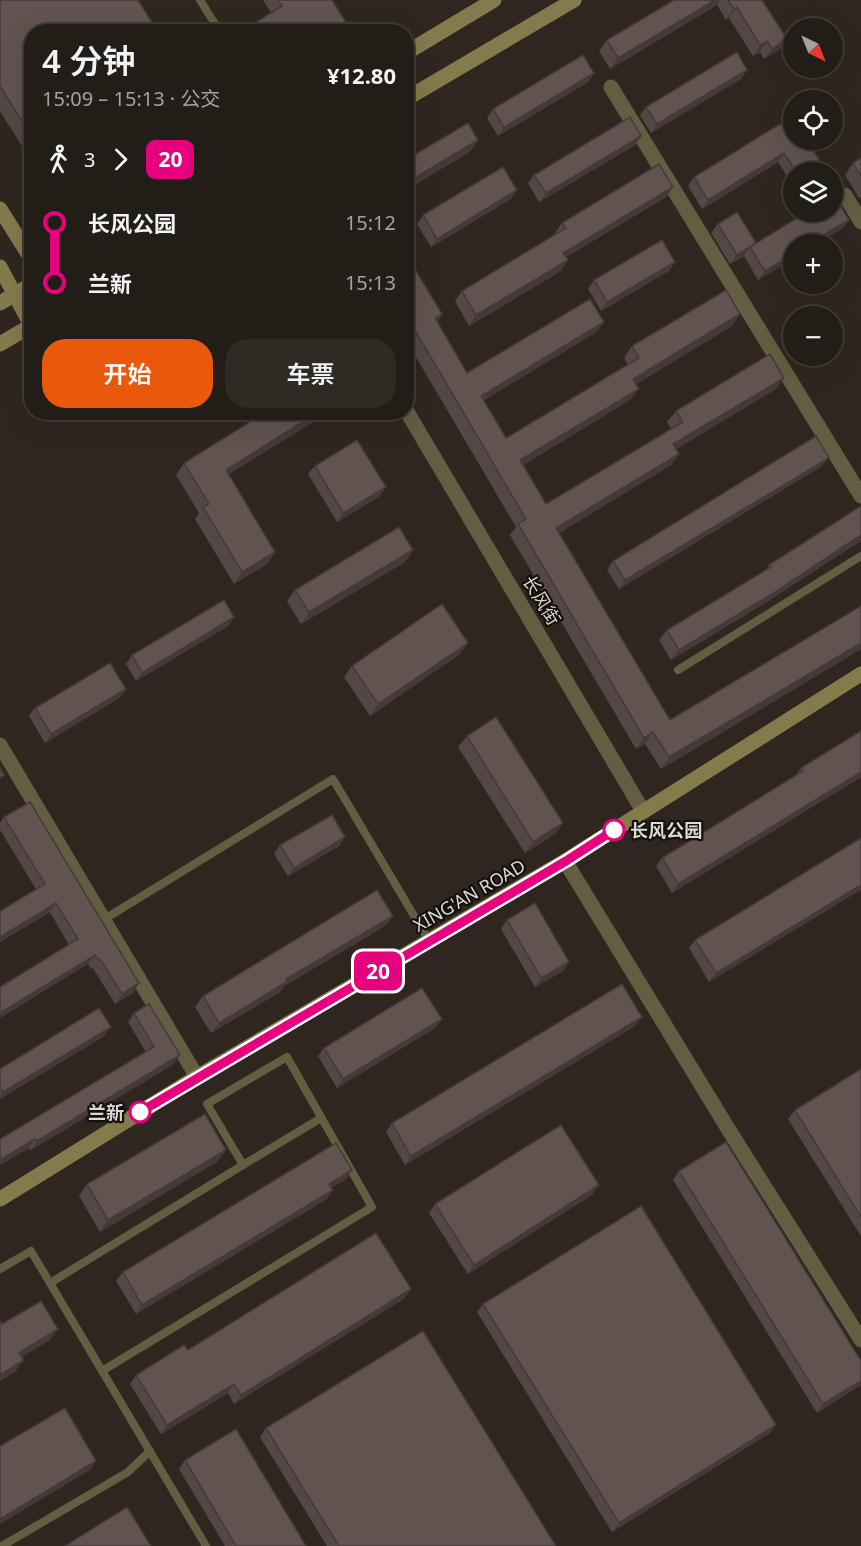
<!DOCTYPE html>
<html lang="zh">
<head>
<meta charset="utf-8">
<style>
	body { margin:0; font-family:"Noto Sans","Noto Sans SC",sans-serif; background:#2f2a24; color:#f1f3f6; height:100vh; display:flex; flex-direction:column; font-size:22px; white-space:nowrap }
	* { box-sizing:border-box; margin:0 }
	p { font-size:20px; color:#a3a2a1 }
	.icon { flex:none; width:33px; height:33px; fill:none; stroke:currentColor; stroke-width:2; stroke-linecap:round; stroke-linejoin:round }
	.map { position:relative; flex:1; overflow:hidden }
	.sheet { position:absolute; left:24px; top:24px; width:390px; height:396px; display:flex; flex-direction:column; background:#231d17; border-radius:24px; box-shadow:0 6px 24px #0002,0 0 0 2px #403b36 }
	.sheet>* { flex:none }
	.badge { padding:0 12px; border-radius:9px; font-size:21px; line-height:39px }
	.needle { width:39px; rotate:137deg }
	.fabs { position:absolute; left:783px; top:18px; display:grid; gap:12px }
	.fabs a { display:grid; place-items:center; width:60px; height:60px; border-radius:50%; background:#231d17; box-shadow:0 6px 24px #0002,0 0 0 2px #403b36; font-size:30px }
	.map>.badge { position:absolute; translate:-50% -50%; box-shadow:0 0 0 3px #fff }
	.legs { display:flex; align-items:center; gap:9px; height:66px; padding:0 18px; font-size:20px }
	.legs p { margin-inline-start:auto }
	.summary { display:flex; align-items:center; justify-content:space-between; height:102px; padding:0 18px }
	h1 { font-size:33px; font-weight:600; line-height:45px }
	.cta { display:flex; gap:12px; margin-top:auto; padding:12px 18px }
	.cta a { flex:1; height:69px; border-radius:24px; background:#ea580c; color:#fff; font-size:24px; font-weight:600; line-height:69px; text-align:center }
	.cta a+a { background:#2f2a24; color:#f1f3f6 }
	ul { padding:0 18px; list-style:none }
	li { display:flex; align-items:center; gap:21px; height:60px; font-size:22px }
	li i { display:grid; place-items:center; width:9px; height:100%; margin:0 8px; background:currentColor }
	li i::after { content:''; width:15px; height:15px; margin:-8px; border:4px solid; border-radius:50%; background:#231d17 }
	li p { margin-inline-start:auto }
	li:first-child i { background:linear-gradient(#0000 50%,currentColor 0) }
	li:last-child i { background:linear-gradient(currentColor 50%,#0000 0) }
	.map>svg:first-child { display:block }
</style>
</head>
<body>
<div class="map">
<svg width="861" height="1546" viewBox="0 0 861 1546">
	<rect width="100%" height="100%" fill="#2f271f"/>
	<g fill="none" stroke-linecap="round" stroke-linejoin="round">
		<g stroke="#635e41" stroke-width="8">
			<polyline points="200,0 220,32"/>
			<polyline points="678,670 861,556"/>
			<polyline points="103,920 333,779 429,941"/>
			<polyline points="0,1269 31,1251 206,1546"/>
			<polyline points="50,1283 243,1165"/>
			<polyline points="102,1371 372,1207 287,1057 207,1104 243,1165 321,1118"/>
			<polyline points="2,1546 128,1472 150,1451"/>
		</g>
		<g stroke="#635e41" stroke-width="15">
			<polyline points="611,87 861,496"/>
			<polyline points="845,195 861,222"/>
			<polyline points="406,410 643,811"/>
			<polyline points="0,745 197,1077"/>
			<polyline points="565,861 727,1127 861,1340"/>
		</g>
		<g stroke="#837b4c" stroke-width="15">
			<polyline points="406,53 494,0"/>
			<polyline points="406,99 574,0"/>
			<polyline points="0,209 32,260"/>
			<polyline points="0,267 31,325"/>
			<polyline points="0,303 32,284"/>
			<polyline points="0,344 32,325"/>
			<polyline points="0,1199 197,1077 565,861 861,674"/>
		</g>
	</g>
	<g fill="#534845">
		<polygon points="0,0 156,29 154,32 32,32 32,158 28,156 0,111"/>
		<polygon points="263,0 332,0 347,24 342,32 247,32 252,25 271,13"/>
		<polygon points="674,0 762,0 787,39 779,50 764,59 760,52 753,56 729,18 726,20 717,5 610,69 599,51 607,40"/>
		<polygon points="594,73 588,82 498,136 487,118 493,109"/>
		<polygon points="741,79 651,133 640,115 646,107"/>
		<polygon points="793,116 822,172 794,172 794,187 778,162 702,209 688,186 694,177"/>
		<polygon points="641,136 635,145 539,202 528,183 534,175"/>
		<polygon points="861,158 861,197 859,198 845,175 853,163"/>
		<polygon points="666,197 566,257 561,271 469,326 455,301 462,291 556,234 555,233 562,223"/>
		<polygon points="511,199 431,247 417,224 423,215"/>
		<polygon points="718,224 756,243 843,228 758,280 744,256 730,264 711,233"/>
		<polygon points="406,254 442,314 437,322 467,373 604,322 595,333 484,400 506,438 628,365 624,358 632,346 740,314 732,326 636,384 630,400 523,465 546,504 671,429 667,422 676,411 776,389 676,449 679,454 671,465 559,533 670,720 861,606 861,649 661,769 645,744 636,749 510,535 516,527 406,340"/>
		<polygon points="669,271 601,311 588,289 594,280"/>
		<polygon points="266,412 329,412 229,474 275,552 267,564 234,584 195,519 199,513 176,475 184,463"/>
		<polygon points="315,466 380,496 337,522 308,474"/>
		<polygon points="822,466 619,589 607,570 613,561"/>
		<polygon points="861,506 767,602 671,660 659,640 667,630 766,570 769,565"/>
		<polygon points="413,550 405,562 301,624 287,601 295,590"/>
		<polygon points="234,617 228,626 136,681 126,664 132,655"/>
		<polygon points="460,654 370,716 344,677 352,666"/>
		<polygon points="126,689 119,698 45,743 29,716 35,708"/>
		<polygon points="861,731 861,777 672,893 656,866 662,858 796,775 801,768"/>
		<polygon points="467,736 563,823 555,834 525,853 458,747"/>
		<polygon points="4,817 139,983 133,993 115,1004 93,968 91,969 88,964 69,945 50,912 0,942 0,911 36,889 0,830 0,823"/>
		<polygon points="345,837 339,846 288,876 274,854 280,845"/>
		<polygon points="861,838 709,982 689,948 695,940"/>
		<polygon points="393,916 385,926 284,986 280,992 211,1033 195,1007 203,996"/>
		<polygon points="507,920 569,962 563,971 535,987 501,929"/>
		<polygon points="134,1013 174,1064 31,1150 29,1148 0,1165 146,1052 128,1022"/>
		<polygon points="442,1019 435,1028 337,1088 318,1056 324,1048"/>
		<polygon points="635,1026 405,1165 386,1132 392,1123"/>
		<polygon points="104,1036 0,1099 0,1069"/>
		<polygon points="861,1069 861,1236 788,1119 795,1110"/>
		<polygon points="218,1161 100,1232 79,1196 87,1184"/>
		<polygon points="679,1171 861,1361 861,1385 817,1413 673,1180"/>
		<polygon points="346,1179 331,1187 327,1199 136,1314 116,1281 123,1272"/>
		<polygon points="593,1194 468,1274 429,1213 435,1204"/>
		<polygon points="405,1298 234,1404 228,1393 161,1434 130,1384 136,1375 188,1350"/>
		<polygon points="483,1304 776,1425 770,1433 612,1532 477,1312"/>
		<polygon points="266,1428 556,1546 327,1546 260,1437"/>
		<polygon points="185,1460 306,1546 225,1546 179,1469"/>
	</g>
	<g fill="#443b38">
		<polygon points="715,0 720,0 717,5 610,69 618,58"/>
		<polygon points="737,7 729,18 726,20 734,9"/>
		<polygon points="347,24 342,32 335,32"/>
		<polygon points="787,39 779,50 764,59 772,49"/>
		<polygon points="767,41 760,52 753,56 760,45"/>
		<polygon points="747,70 741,79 651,133 657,124"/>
		<polygon points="594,73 588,82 498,136 504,127"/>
		<polygon points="641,136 635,145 539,202 546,193"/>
		<polygon points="478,140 470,152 406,190 406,183"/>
		<polygon points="784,153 778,162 702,209 708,200"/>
		<polygon points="673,187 666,197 556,263 563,253"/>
		<polygon points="517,190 511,199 431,247 437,239"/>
		<polygon points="849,220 843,228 816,244 808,244"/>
		<polygon points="414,224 406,234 406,228"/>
		<polygon points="750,247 744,256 730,264 737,255"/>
		<polygon points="794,254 794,259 758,280 765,271"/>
		<polygon points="568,260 561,271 469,326 476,315"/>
		<polygon points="675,262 669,271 601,311 607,302"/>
		<polygon points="442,314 434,325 435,318"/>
		<polygon points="740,314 732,326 625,391 633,379"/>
		<polygon points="604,322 595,333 473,407 481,396"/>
		<polygon points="784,378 776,389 665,456 673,444"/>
		<polygon points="639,389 630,400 512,472 520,460"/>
		<polygon points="318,412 329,412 218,481 226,470"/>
		<polygon points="679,454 671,465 548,539 556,528"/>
		<polygon points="829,458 822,466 619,589 625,580"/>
		<polygon points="386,487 380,496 337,522 343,513"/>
		<polygon points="861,535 861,541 767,602 671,660 679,650"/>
		<polygon points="413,550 405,562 301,624 309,612"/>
		<polygon points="275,552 267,564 234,584 242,572"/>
		<polygon points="234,617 228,626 136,681 142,673"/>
		<polygon points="468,643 460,654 370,716 378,704"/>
		<polygon points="861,643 861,649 661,769 669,757"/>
		<polygon points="126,689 119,698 45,743 51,734"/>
		<polygon points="653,732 645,744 636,749 644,738"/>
		<polygon points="861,772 861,777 672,893 678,884"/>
		<polygon points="563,823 555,834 525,853 533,842"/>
		<polygon points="345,837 339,846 288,876 294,868"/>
		<polygon points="861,885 861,890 709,982 716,973"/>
		<polygon points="56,903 50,912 0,942 0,937"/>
		<polygon points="393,916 385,926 284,986 280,992 211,1033 219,1023 286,979"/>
		<polygon points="95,955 88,964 0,1018 0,1013"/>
		<polygon points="569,962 563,971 535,987 541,978"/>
		<polygon points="139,983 133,993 115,1004 122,994"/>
		<polygon points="642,1017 635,1026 405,1165 411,1156"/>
		<polygon points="442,1019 435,1028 337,1088 343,1079"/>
		<polygon points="111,1027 104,1036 0,1099 0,1097 3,1092"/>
		<polygon points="180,1055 174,1064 31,1150 37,1141"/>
		<polygon points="35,1139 29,1148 0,1165 0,1160"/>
		<polygon points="226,1150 218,1161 100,1232 108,1220"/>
		<polygon points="352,1170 346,1179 323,1193 329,1184"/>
		<polygon points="599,1185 593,1194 468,1274 474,1265"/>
		<polygon points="333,1190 327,1199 136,1314 142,1305"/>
		<polygon points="411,1289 405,1298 234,1404 241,1395"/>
		<polygon points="58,1329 50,1340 11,1364 19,1353"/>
		<polygon points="24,1360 15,1372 0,1381 0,1375"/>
		<polygon points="861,1381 861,1385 817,1413 823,1404"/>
		<polygon points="234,1384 228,1393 161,1434 167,1425"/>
		<polygon points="776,1425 770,1433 612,1532 619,1523"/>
		<polygon points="96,1461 90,1470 0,1524 0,1519"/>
	</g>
	<g fill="#615450" stroke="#443b38" stroke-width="1.5">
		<polygon points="0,0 138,0 156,29 151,32 32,32 32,137 0,86"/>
		<polygon points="278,0 332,0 347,24 335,32 256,32 252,25 282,6"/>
		<polygon points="674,0 715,0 618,58 607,40"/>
		<polygon points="728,0 762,0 787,39 772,49 767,41 760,45 737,7 734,9"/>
		<polygon points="737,52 747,70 657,124 646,107"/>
		<polygon points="583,55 594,73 504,127 493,109"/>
		<polygon points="793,116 794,140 807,140 825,169 819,172 796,172 784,153 708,200 694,177"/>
		<polygon points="630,117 641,136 546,193 534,175"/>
		<polygon points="468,123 478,140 406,183 406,160"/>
		<polygon points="861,158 861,176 853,163"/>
		<polygon points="659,164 673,187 563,253 568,260 476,315 462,291 566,228 562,223"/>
		<polygon points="503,167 517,190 437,239 423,215"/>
		<polygon points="834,195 849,220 808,244 794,244 794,254 765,271 750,247 807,212 832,212 832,196"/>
		<polygon points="406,212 414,224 406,228"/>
		<polygon points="737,212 756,243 737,255 718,224"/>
		<polygon points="662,240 675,262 607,302 594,280"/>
		<polygon points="406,254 442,314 435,318 467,373 590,299 604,322 481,396 506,438 639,358 632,346 726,290 740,314 633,379 639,389 520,460 546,504 683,422 676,411 770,354 784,378 673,444 679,454 556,528 670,720 861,606 861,643 669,757 653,732 644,738 518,524 526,519 406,315"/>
		<polygon points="266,412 318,412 226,470 275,552 242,572 203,507 209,504 184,463"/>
		<polygon points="816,436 829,458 625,580 613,561"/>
		<polygon points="357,440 386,487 343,513 315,466"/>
		<polygon points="861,506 861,535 775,592 679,650 667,630 771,567 769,565"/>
		<polygon points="399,527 413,550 309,612 295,590"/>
		<polygon points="224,600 234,617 142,673 132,655"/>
		<polygon points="442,604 468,643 378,704 352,666"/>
		<polygon points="110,663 126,689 51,734 35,708"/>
		<polygon points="496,717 563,823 533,842 467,736"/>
		<polygon points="861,731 861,772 678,884 662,858 803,771 801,768"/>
		<polygon points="0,768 4,775 0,778"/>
		<polygon points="30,802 139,983 122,994 100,959 98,960 95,955 0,1013 0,987 78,939 56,903 0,937 0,911 45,884 4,817"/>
		<polygon points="332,815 345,837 294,868 280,845"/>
		<polygon points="861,838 861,885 716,973 695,940"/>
		<polygon points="377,890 393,916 286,979 288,981 219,1023 203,996"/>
		<polygon points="535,903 569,962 541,978 507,920"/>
		<polygon points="622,984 642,1017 411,1156 392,1123"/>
		<polygon points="422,988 442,1019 343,1079 324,1048"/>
		<polygon points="149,1004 180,1055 37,1141 35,1139 0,1160 0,1139 154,1047 134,1013"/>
		<polygon points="99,1008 111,1027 3,1092 0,1086 0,1069"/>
		<polygon points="861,1069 861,1217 795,1110"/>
		<polygon points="205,1114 226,1150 108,1220 87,1184"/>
		<polygon points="561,1125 599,1185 474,1265 435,1204"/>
		<polygon points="726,1142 861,1361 861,1381 823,1404 679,1171"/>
		<polygon points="336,1143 352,1170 329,1184 333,1190 142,1305 123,1272"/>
		<polygon points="641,1206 776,1425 619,1523 483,1304"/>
		<polygon points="376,1233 411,1289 241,1395 234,1384 167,1425 136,1375 184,1345 188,1350"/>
		<polygon points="41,1301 58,1329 19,1353 24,1360 0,1375 0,1321 2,1324"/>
		<polygon points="423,1331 556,1546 339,1546 266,1428"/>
		<polygon points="65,1408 96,1461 0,1519 0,1446"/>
		<polygon points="236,1429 306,1546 236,1546 185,1460"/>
		<polygon points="127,1507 151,1546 65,1546"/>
	</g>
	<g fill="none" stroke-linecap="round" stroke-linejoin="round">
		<g stroke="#fff" stroke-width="14">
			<polyline id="line-1" points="140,1112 566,861 614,830"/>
		</g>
		<use href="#line-1" stroke="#e6007e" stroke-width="9"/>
	</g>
	<g fill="#fff" stroke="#e6007e" stroke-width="3">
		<circle cx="614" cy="830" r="10"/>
		<circle cx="140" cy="1112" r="10"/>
	</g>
	<g text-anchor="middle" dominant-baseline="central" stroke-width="4.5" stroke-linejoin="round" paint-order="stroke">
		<g font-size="18" fill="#ddd8d2" stroke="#14110d">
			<text transform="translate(542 600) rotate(59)">长风街</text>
			<text transform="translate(469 895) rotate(-30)">XING'AN ROAD</text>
		</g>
		<g font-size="18" font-weight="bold" fill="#ddd8d2" stroke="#14110d" text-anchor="start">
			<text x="630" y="830">长风公园</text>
			<text x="124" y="1112" text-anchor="end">兰新</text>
		</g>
	</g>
</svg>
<div class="fabs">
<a><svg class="needle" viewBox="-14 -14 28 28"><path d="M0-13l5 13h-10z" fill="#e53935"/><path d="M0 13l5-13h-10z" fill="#a3a2a1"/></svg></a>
<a><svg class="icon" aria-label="locate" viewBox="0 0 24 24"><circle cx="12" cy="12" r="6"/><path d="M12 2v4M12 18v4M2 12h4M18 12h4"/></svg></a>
<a><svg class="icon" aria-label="layers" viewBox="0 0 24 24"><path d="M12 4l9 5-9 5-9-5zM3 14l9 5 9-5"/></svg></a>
<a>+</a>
<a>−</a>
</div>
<b class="badge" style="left:378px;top:971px;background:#e6007e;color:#fff">20</b>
<section class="sheet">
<div class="summary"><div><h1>4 分钟</h1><p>15:09 – 15:13 · 公交</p></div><b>¥12.80</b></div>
<div class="legs"><svg class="icon" aria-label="walk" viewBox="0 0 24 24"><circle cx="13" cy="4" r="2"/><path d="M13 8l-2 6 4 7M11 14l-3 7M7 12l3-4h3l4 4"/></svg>3<svg class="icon" aria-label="forward" viewBox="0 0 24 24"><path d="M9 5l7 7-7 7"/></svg><b class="badge" style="background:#e6007e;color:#fff">20</b></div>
<ul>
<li><i style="color:#e6007e"></i><b>长风公园</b><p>15:12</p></li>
<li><i style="color:#e6007e"></i><b>兰新</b><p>15:13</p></li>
</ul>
<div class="cta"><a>开始</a><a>车票</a></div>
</section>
</div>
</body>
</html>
